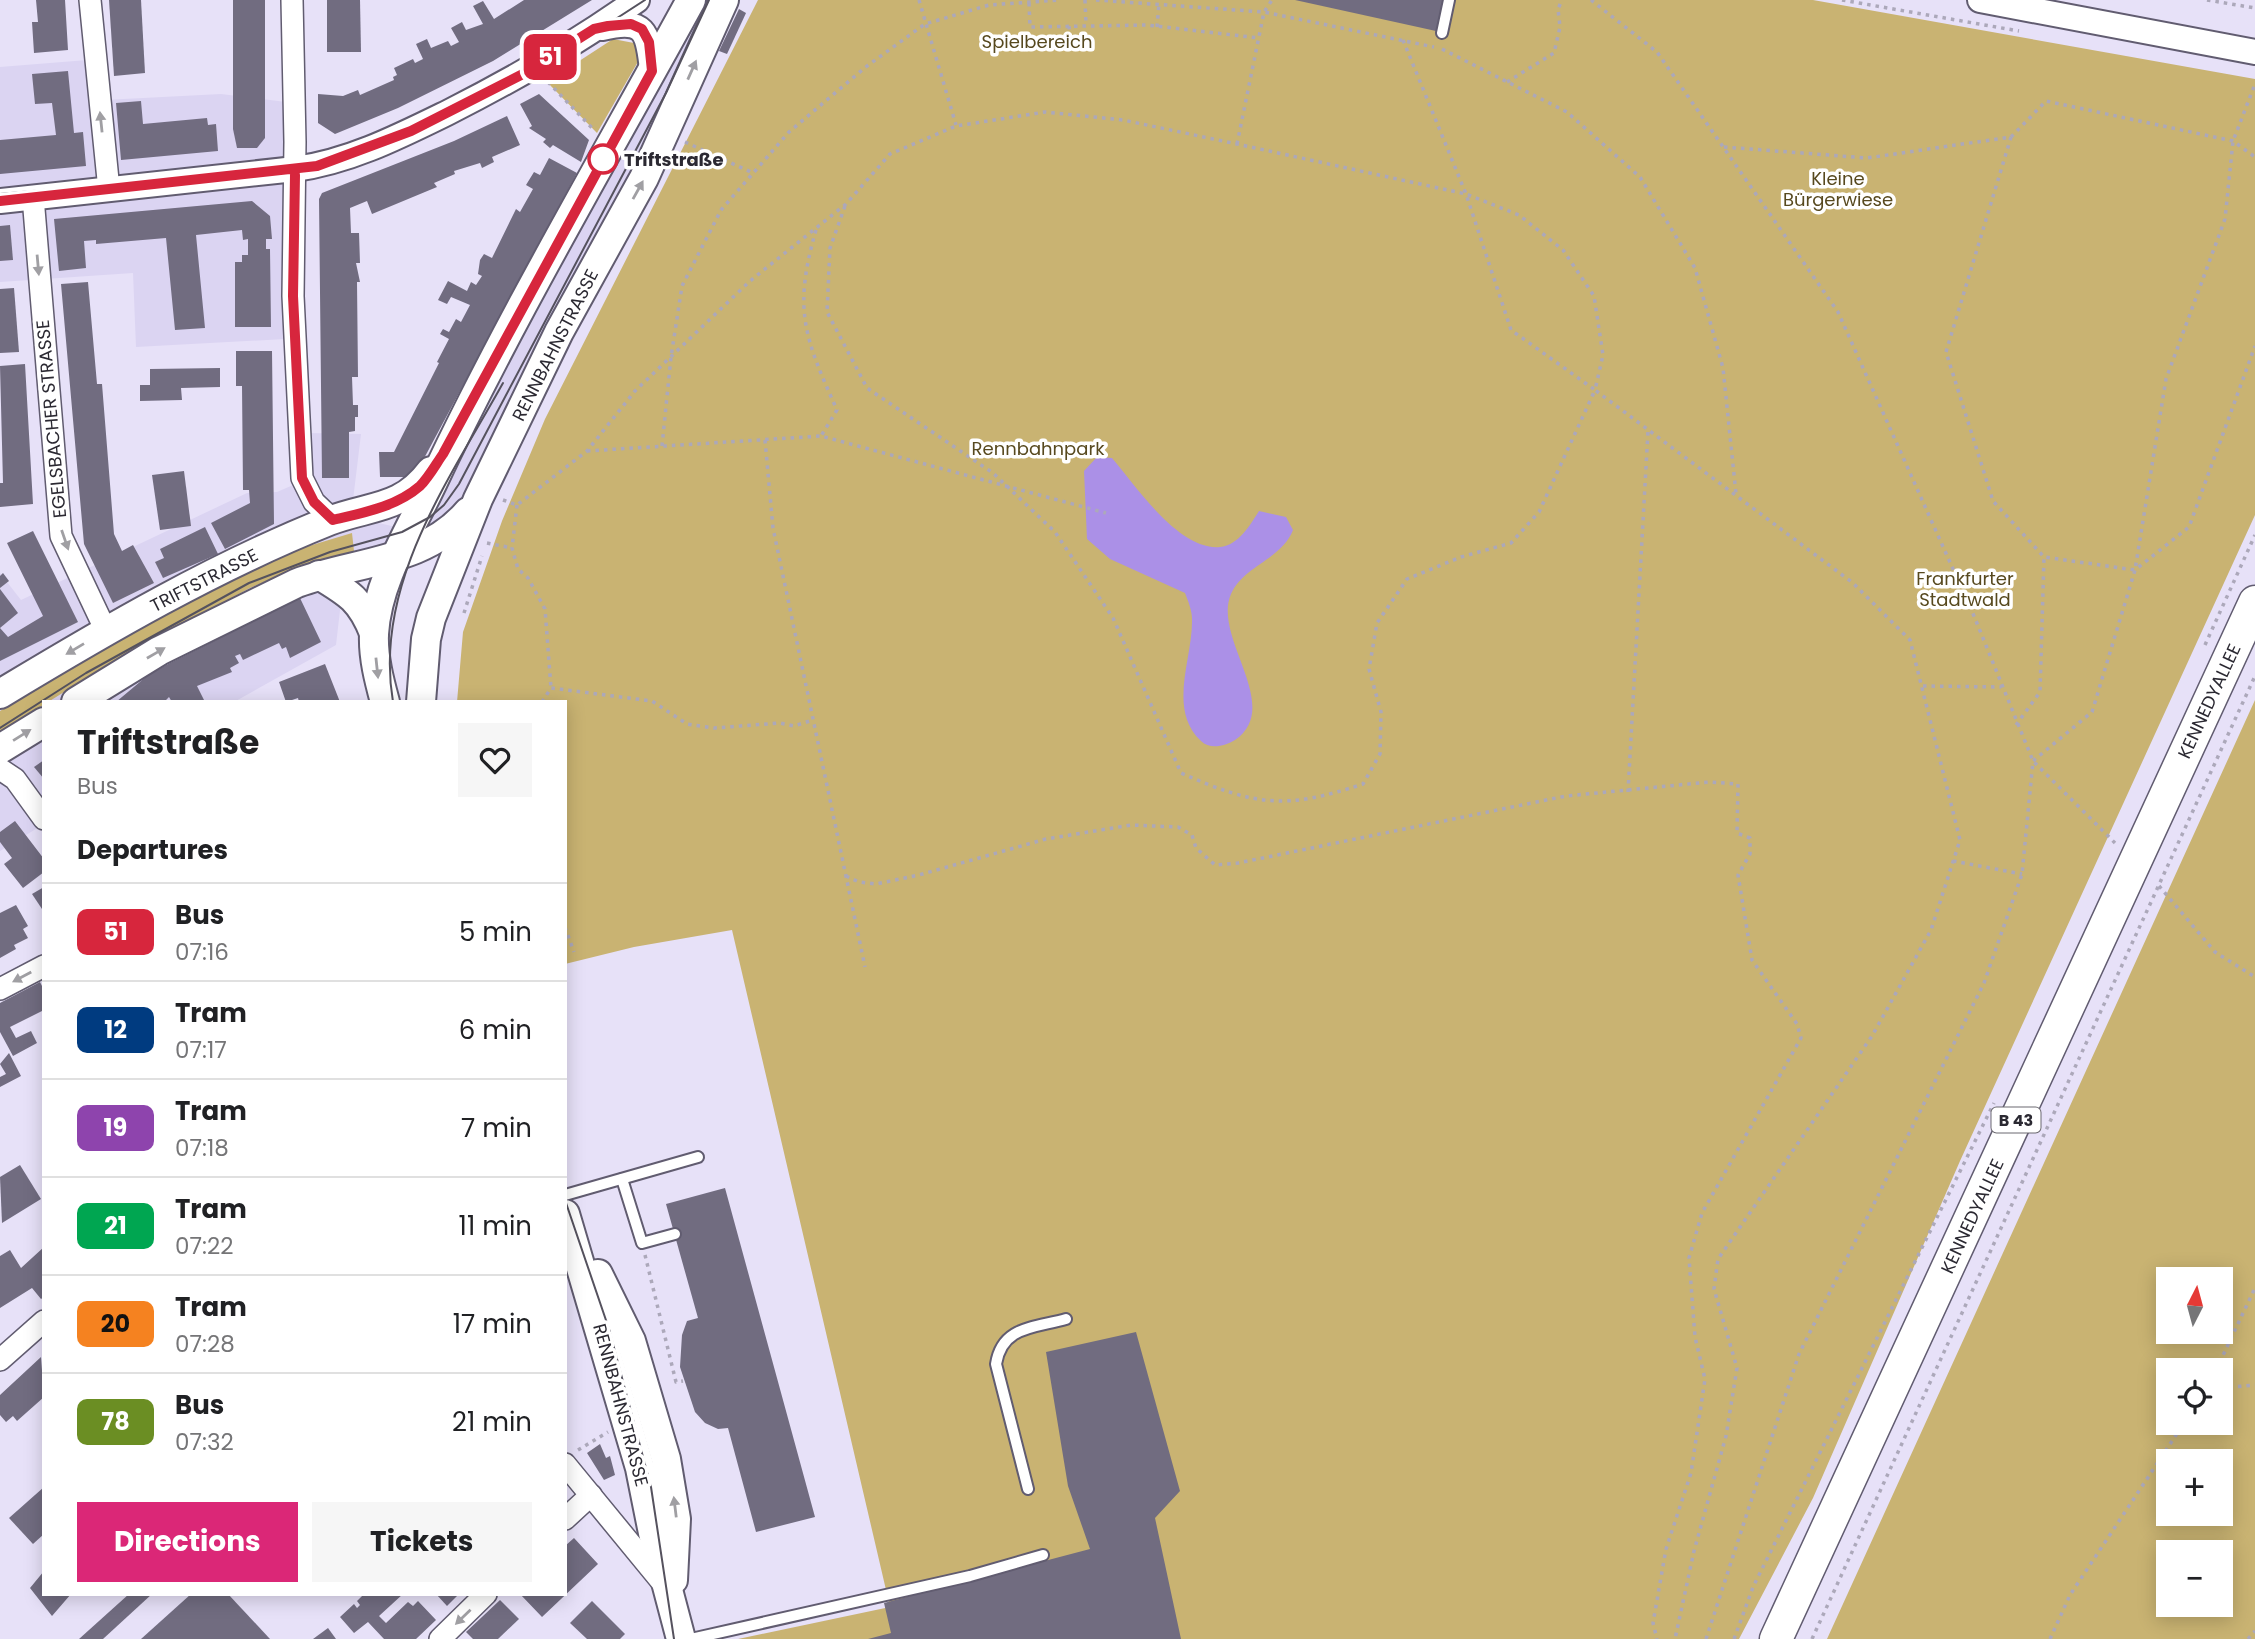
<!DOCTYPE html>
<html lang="en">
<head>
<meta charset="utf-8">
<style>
	body { margin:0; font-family:Poppins,sans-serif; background:#f6f6f6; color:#202124; height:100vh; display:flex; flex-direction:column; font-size:26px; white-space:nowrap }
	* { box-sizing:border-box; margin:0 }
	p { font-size:23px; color:#757577 }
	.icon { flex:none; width:38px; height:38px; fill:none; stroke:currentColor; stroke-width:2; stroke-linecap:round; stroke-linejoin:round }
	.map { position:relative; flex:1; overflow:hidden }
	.drawer { position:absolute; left:42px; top:700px; width:525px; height:896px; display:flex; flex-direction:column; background:#fff; border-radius:0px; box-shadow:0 4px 18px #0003 }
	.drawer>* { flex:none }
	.badge { padding:0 14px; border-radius:10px; font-size:24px; line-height:46px }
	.needle { width:46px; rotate:6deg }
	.tools { position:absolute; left:2156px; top:1267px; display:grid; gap:14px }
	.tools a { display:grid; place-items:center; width:77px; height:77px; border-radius:0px; background:#fff; box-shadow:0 4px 18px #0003; font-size:35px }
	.map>.badge { position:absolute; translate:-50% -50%; box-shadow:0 0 0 4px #fff }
	h2 { padding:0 35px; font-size:26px; line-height:63px }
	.round { display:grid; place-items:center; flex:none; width:74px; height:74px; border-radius:0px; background:#f6f6f6 }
	.headline { display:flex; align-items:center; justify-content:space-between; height:119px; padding:0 35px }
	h1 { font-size:33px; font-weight:700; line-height:52px }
	.action { display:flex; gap:14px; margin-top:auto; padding:14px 35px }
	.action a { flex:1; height:80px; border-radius:0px; background:#db2777; color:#fff; font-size:28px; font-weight:700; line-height:80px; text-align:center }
	.action a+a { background:#f6f6f6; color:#202124 }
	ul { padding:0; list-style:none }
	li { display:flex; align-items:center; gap:21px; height:98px; padding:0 35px; border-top:2px solid #e0e0e0 }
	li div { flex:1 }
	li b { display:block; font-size:26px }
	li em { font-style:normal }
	li .badge { min-width:77px; font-weight:700; text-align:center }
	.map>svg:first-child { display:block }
</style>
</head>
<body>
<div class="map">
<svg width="2255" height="1639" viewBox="0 0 2255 1639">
	<rect width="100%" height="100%" fill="#e7e1f8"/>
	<g fill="#dbd4f2">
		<polygon points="695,0 713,0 658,130 463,503 435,527 418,516"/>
		<polygon points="100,59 104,100 221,94 286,102 285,339 136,347 133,273 0,282 0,67"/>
		<polygon points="307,433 361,434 350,525 374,522 396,527 394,547 346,558 336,645 234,702 44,702 44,824 0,851 0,573 21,600 247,493 277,492 307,479"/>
	</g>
	<g fill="#c9b372" fill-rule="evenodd">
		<polygon points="758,0 1813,0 2255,79 2255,515 1960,1161 1813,1498 1739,1639 738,1639 890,1607 732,930 634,947 565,964 565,702 457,702 463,632 502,521 545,419"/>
		<polygon points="613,39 634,43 639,60 597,133 547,82"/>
		<polygon points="352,533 354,551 287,572 250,588 109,664 0,732 0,711 182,604 279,555"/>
		<path d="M2255 700V1639H1827ZM2168 1279H2221V1332H2168ZM2168 1370H2221V1423H2168ZM2168 1461H2221V1514H2168ZM2168 1552H2221V1605H2168Z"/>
	</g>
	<path fill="#ab90e7" d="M1097 457 1112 458C1136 486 1179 551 1220 547 1239 545 1250 525 1259 511L1286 517 1293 530C1282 559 1243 566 1231 594 1212 638 1284 706 1235 740 1225 746 1210 750 1201 741 1167 709 1193 659 1192 619 1192 610 1188 601 1185 593L1110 559 1087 539 1084 471Z"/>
	<g fill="#716c80">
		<polygon points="36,0 65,0 68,50 34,53 32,22 38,22"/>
		<polygon points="109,0 141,0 145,73 114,76"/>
		<polygon points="233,0 265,0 265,138 257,148 237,148 233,129"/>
		<polygon points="327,0 360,0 361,52 327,52"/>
		<polygon points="524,0 592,0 493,61 398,108 335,134 318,123 318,94 343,96 358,90 360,95 394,80 393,77 397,75 394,68 413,59 415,63 423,59 416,44 427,39 431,48 448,41 451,46 459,42 451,28 462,22 466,30 483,24 473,6 483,1 494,19"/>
		<polygon points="1295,0 1443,0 1436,31"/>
		<polygon points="739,9 746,13 727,54 719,51"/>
		<polygon points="68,71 74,133 83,132 86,166 0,174 0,140 56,135 52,103 35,104 32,74"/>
		<polygon points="539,94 589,140 581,162 553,145 550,148 543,142 546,139 529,128 532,126 520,104"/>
		<polygon points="141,101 143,124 207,118 208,125 216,124 218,151 121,160 116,103"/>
		<polygon points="507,116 520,145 492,157 494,162 482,168 480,163 454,171 455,174 434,183 437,187 372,214 367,201 350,208 351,233 359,233 360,263 356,263 360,282 357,282 358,377 352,377 353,405 358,405 358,417 355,417 355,431 349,432 349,478 322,478 319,199 322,193 454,141"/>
		<polygon points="549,158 577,173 414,477 380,477 379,452 394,452 439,363 437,362 449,339 440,334 443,329 449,332 456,319 461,322 470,305 451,297 447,304 438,300 448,281 467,291 471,282 476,285 482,276 478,274 480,260 484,254 492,258 516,209 520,212 533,189 526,185 534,172 540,175"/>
		<polygon points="252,201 270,216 272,239 266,239 266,249 270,249 271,327 235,327 235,262 242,262 242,255 248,255 248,239 243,240 242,230 196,235 205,328 175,330 166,238 96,244 96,240 84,241 86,268 59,271 54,219"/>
		<polygon points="10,225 13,260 0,261 0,226"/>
		<polygon points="88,282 97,384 102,384 114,534 122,551 133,545 154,583 113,603 84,544 61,284"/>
		<polygon points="14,288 19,352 0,353 0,289"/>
		<polygon points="236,351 272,351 274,524 225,549 211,523 250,503 249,490 243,490 242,386 236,386"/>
		<polygon points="25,364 33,504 0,507 0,483 3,483 0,366"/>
		<polygon points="220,368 220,387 181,388 182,400 140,401 140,385 150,385 150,369"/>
		<polygon points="184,471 191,526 160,530 152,475"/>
		<polygon points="205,527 218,554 163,578 155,562 164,558 160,549"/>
		<polygon points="33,531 78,622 0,661 0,628 8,637 43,616 7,543"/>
		<polygon points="3,573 9,581 0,588 0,576"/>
		<polygon points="0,589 18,613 0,628"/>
		<polygon points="300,598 321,642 290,658 286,647 282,649 279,643 243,660 240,654 235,656 239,663 230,668 232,672 197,686 205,702 172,702 169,697 164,702 116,702 147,676 170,663"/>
		<polygon points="325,664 340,702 299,702 298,698 286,702 279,682"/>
		<polygon points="44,760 44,779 34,767"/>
		<polygon points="15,821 44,859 44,872 23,888 4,864 12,858 0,842 0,832"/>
		<polygon points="44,887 44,912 32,894"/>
		<polygon points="16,905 28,926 23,929 28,938 14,945 16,949 0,958 0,913"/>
		<polygon points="40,982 44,990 44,1010 10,1027 16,1038 31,1031 37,1043 13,1056 0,1032 0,1003"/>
		<polygon points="9,1053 21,1076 0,1087 0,1077 6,1074 0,1064"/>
		<polygon points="20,1165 41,1199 2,1223 0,1177"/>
		<polygon points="725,1188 815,1517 756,1532 728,1428 718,1429 705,1423 695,1412 680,1367 682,1335 687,1321 698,1318 666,1204"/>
		<polygon points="44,1247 44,1297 41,1299 32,1288 0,1308 0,1256 10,1250 21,1268"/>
		<polygon points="1136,1332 1180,1491 1155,1518 1181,1639 868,1639 891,1633 884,1603 1090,1549 1068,1486 1046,1352"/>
		<polygon points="41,1357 44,1397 17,1421 13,1416 6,1422 0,1415 0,1395"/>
		<polygon points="600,1444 606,1458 610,1456 615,1475 604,1480 587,1453"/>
		<polygon points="44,1487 44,1534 33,1544 9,1518"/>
		<polygon points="574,1538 598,1564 542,1617 520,1594 565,1594 565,1546"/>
		<polygon points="44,1571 44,1594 71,1594 52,1616 30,1588"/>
		<polygon points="129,1594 152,1594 103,1639 79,1639"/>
		<polygon points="191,1594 228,1594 270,1639 141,1639"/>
		<polygon points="364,1594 403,1594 379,1616 386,1623 408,1602 413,1606 418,1601 436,1620 416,1639 384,1639 368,1622 354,1633 340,1617 354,1604 357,1608 360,1605 357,1601"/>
		<polygon points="436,1594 459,1594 447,1606"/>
		<polygon points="500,1600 519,1619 498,1639 473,1639 466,1632"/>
		<polygon points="592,1601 625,1634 620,1639 587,1639 570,1623"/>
		<polygon points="328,1628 336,1639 313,1639"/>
	</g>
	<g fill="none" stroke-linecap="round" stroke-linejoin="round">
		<g stroke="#615c70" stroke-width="14">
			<g id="service">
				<polyline points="1442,33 1449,0"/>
				<polyline points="622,1179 642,1243 675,1234"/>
				<polyline points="565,1195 698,1157"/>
				<path d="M1028 1489 996 1364C1002 1326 1034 1328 1066 1319"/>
				<polyline points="691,1639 970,1576 1043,1555"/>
			</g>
		</g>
		<g stroke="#615c70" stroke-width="24">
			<g id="minor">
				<polyline points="90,0 109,190"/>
				<polyline points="292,0 295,142 293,296 302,478 314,502 333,520"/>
				<polyline points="33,197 61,536 106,631"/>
				<polyline points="0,769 15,779 44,819"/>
				<polyline points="0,989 44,966"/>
				<polyline points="0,1360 44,1321"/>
				<polyline points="565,1464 666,1587"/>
				<polyline points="565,1519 591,1495"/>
				<polyline points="440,1639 486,1594"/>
			</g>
		</g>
		<g stroke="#615c70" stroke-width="28">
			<g id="tertiary">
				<polyline points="1980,0 2255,52"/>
				<path d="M602 28C645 18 648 31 652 70"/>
				<path d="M0 201 295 169C349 162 400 136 449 112 514 79 577 43 637 0"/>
			</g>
		</g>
		<g stroke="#615c70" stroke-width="32">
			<g id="secondary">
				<path d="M319 575C349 593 361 600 374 633"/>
				<path d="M0 694C106 630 214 567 329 521 370 505 401 511 431 471"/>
				<path d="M76 702 159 651 297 583C355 561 425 563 468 512"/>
				<path d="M385 702C379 680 373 657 374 634 377 581 409 532 431 486 509 320 603 161 691 0"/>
				<polyline points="421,702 426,639 431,618 478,499 559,332 644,178 724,0"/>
				<polyline points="0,749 44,722"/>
				<polyline points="565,1214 640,1468 653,1533 681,1639"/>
				<polyline points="598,1274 631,1341 666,1459 676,1519 673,1580"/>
			</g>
		</g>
		<g stroke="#615c70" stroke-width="35">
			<polyline id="primary" points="1776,1639 2255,602"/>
		</g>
		<g stroke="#aca8ba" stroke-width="3.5" stroke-dasharray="3.5 5" stroke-linecap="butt">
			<polyline points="919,0 956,125"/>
			<polyline points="1085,0 1086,25"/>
			<polyline points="1096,0 1264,12 1434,47"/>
			<polyline points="1591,0 1657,52 1838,312 1974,616 2033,761 2115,843"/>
			<polyline points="1842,0 2019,31"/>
			<polyline points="2207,0 2255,8"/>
			<polyline points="1029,3 1030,27 1147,25 1259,38"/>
			<polyline points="1069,26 1070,40 1079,50"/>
			<polyline points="1157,27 1159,3"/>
			<polyline points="1442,49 1567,112 1640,177 1695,268 1723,368 1736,494"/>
			<polyline points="548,82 594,130"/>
			<polyline points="1507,82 1554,53 1560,27 1558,9 1562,0"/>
			<polyline points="2011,137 1946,352 1993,501 2044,557 2135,570 2166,379 2225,219 2233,141 2255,84"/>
			<polyline points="685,142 753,173"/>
			<polyline points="1237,144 1264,12 1272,0"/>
			<polyline points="1724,147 1867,158 2011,137 2046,101 2233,141 2255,157"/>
			<path d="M845 206 830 248 827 312 867 388 993 473 1055 532 1113 618 1181 773C1256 806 1285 810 1363 784L1380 754 1381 712 1369 669 1377 623 1407 579 1461 557 1511 543 1539 512 1595 390 1511 330 1466 194 1403 40"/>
			<path d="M816 230C793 309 804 337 837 410L821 436"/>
			<polyline points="765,440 773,528 865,967"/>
			<polyline points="662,446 671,357 682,286 721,210 789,132 867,66 925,24 989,5 1059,0"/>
			<polyline points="587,451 821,436 1106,513"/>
			<polyline points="503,500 517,505 587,451 635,391 750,281 846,204 890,154 956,126 1045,112 1123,120 1237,144 1466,194 1519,215 1563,250 1594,296 1603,355 1595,390 1853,583 1910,640 1960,840 1931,930 1872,1036 1718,1259 1714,1289 1737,1368 1726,1436 1694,1551 1675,1639"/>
			<polyline points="517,505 512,548 518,569 528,578 545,609 551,688"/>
			<polyline points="487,543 512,548"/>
			<polyline points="464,613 482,556"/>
			<polyline points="2205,645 2255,535"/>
			<polyline points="1923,686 2001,687"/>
			<polyline points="542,702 551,688 652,701 687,724 714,728 780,723 794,726 813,720"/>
			<polyline points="2016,725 2040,692 2044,557"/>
			<polyline points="1628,792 1648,431"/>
			<polyline points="1953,861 2022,874"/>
			<polyline points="846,876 859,882 876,884 919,875 1046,839 1131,825 1178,827 1192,835 1196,848 1215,865 1238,863 1566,796 1709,782 1738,784 1737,833 1750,838 1750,854 1738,875 1752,960 1797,1024 1801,1038 1702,1213 1689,1258 1695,1337 1705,1379 1691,1473 1666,1549 1653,1623 1657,1639"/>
			<polyline points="2159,886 2215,952 2255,977"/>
			<polyline points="565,927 574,952"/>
			<polyline points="645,1255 676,1382 683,1381"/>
			<polyline points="2216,1370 2255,1288"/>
			<polyline points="2221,1388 2255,1385"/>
			<polyline points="578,1450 608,1432"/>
			<polyline points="1706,1639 1799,1354 1984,983 2022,874 2033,761 2092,712 2135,570 2189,527 2255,346"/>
			<polyline points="1734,1639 1753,1587 1994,1103"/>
			<polyline points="1812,1639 2255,676"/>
			<polyline points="2050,1639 2070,1595 2184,1423"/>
			<polyline points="2248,1639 2255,1631"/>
		</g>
		<use href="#service" stroke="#fff" stroke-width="10"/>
		<use href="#minor" stroke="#fff" stroke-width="21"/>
		<use href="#tertiary" stroke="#fff" stroke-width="24"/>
		<use href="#secondary" stroke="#fff" stroke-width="28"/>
		<use href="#primary" stroke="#fff" stroke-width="32"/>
		<g stroke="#55525e" stroke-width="2">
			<polyline points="0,194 171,178"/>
			<polyline points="0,206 318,171 412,136 520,81 645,0"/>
			<path d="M393 702C373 585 449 480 503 383"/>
			<polyline points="0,728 86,673 249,583 330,552 402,532 430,517 444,505 459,484 666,93 709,0"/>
			<polyline points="565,1200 609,1329 651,1487 674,1639"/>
		</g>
	</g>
	<defs><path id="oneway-solid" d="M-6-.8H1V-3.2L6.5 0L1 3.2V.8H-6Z" transform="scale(1.75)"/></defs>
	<g fill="#a09fa3">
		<use href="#oneway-solid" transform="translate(692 70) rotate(-66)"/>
		<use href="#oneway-solid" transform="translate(101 122) rotate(-96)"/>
		<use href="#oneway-solid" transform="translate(638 190) rotate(-61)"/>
		<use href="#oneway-solid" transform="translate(38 265) rotate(85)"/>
		<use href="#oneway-solid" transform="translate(65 540) rotate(71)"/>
		<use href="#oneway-solid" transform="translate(75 649) rotate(149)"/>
		<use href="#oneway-solid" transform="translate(156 653) rotate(-30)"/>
		<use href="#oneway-solid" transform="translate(377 668) rotate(84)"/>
		<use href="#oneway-solid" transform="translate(22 735) rotate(-32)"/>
		<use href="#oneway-solid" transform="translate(22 977) rotate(152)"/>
		<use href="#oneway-solid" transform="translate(675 1507) rotate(-97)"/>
		<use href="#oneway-solid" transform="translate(463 1617) rotate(136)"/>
	</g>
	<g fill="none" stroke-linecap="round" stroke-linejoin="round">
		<g stroke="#fff" stroke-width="16">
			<path id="line" d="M0 201 317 166 411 131 521 75 594 29 608 26 631 24 642 29 649 42 652 71 443 454C436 464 429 477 420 486 396 507 362 513 333 520L314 502 302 478 293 296 295 175"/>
		</g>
		<use href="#line" stroke="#d7263d" stroke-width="10"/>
	</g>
	<circle fill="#fff" stroke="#d7263d" stroke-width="3.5" cx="603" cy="159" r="14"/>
	<g text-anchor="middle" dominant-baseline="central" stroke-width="7" stroke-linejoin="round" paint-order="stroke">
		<rect fill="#fff" stroke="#6b6970" stroke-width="2" x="1991.5" y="1107.5" width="49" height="25" rx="5"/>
		<g font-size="16" font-weight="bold" fill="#2b2932">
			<text x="2016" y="1120">B 43</text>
		</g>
		<g font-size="18" fill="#57491f" stroke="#fff">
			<text x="1037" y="41">Spielbereich</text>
			<text x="1838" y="178">Kleine<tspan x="1838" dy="21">Bürgerwiese</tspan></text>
			<text x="1038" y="448">Rennbahnpark</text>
			<text x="1965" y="578">Frankfurter<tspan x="1965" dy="21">Stadtwald</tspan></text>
		</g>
		<g font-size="18" font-weight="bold" fill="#2b2932" stroke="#fff" text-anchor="start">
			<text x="624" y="159">Triftstraße</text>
		</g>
		<g font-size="18" fill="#2b2932" stroke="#fff">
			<text transform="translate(555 345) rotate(-63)">RENNBAHNSTRASSE</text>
			<text transform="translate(51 419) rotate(-95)">EGELSBACHER STRASSE</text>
			<text transform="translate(204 580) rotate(-27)">TRIFTSTRASSE</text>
			<text transform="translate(2209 701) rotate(-65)">KENNEDYALLEE</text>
			<text transform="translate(1972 1216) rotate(-65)">KENNEDYALLEE</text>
			<text transform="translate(621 1405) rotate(75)">RENNBAHNSTRASSE</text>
		</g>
	</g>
</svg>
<div class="tools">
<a><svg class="needle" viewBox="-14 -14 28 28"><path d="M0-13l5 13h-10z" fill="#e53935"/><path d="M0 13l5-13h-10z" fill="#757577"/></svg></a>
<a><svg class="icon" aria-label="locate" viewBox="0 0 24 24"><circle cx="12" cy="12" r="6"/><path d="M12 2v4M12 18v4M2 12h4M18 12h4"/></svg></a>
<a>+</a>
<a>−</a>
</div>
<b class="badge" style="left:550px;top:57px;background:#d7263d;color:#fff">51</b>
<section class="drawer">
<div class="headline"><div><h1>Triftstraße</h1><p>Bus</p></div><a class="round"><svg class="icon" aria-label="heart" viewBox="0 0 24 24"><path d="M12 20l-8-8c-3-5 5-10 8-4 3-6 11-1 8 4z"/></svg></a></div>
<h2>Departures</h2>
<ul>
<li><span class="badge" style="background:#d7263d;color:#fff">51</span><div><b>Bus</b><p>07:16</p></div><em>5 min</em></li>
<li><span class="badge" style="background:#003b80;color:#fff">12</span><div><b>Tram</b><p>07:17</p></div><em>6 min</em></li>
<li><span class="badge" style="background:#8e44ad;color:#fff">19</span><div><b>Tram</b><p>07:18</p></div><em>7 min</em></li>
<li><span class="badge" style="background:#00a651;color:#fff">21</span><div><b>Tram</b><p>07:22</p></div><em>11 min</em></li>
<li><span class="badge" style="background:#f58220;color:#111">20</span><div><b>Tram</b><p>07:28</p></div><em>17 min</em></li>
<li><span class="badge" style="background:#6b8e23;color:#fff">78</span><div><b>Bus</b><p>07:32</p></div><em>21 min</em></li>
</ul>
<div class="action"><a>Directions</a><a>Tickets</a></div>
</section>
</div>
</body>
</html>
